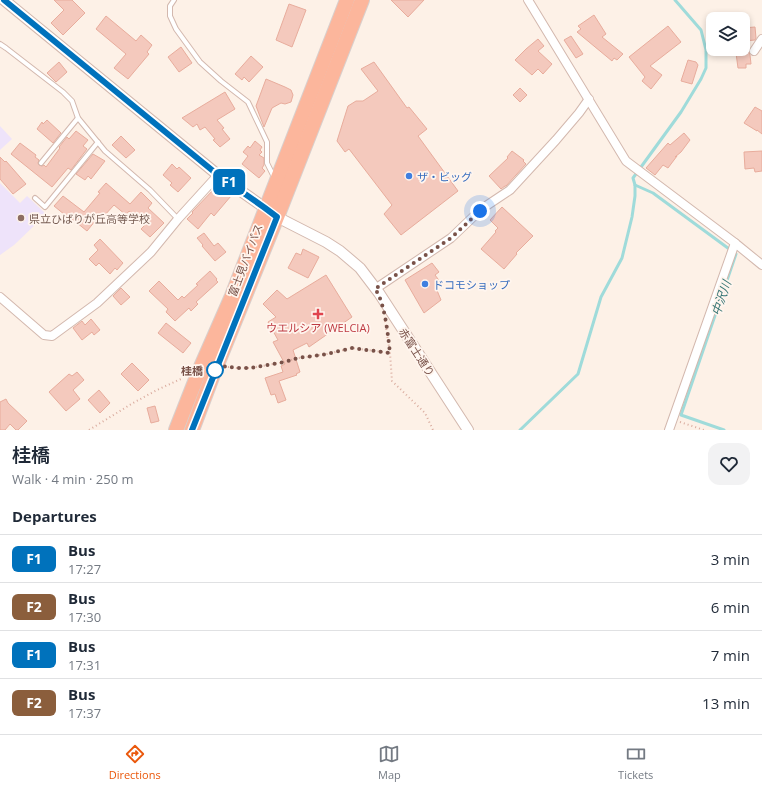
<!DOCTYPE html>
<html lang="en">
<head>
<meta charset="utf-8">
<style>
	body { margin:0; font-family:"Open Sans","Noto Sans JP",sans-serif; background:#f2f2f3; color:#1f2937; height:100vh; display:flex; flex-direction:column; font-size:15px; white-space:nowrap }
	* { box-sizing:border-box; margin:0 }
	p { font-size:13px; color:#747a83 }
	.icon { flex:none; width:22px; height:22px; fill:none; stroke:currentColor; stroke-width:2; stroke-linecap:round; stroke-linejoin:round }
	.map { position:relative; height:430px; overflow:hidden }
	.panel { display:flex; flex-direction:column; background:#fff; flex:1 }
	.panel>* { flex:none }
	.badge { padding:0 8px; border-radius:6px; font-size:14px; line-height:26px }
	.fabs { position:absolute; left:706px; top:12px; display:grid; gap:8px }
	.fabs a { display:grid; place-items:center; width:44px; height:44px; border-radius:8px; background:#fff; box-shadow:0 2px 6px #0003; font-size:20px }
	.you { position:absolute; width:20px; height:20px; margin:-10px; border:3px solid #fff; border-radius:50%; background:#1a73e8; box-shadow:0 0 0 6px #1a73e833 }
	.map>.badge { position:absolute; translate:-50% -50%; box-shadow:0 0 0 2px #fff }
	h2 { padding:0 12px; font-size:15px; line-height:36px }
	.round { display:grid; place-items:center; flex:none; width:42px; height:42px; border-radius:12px; background:#f2f2f3 }
	.summary { display:flex; align-items:center; justify-content:space-between; height:68px; padding:0 12px }
	h1 { font-size:19px; font-weight:600; line-height:30px }
	ul { padding:0; list-style:none }
	li { display:flex; align-items:center; gap:12px; height:48px; padding:0 12px; border-top:1px solid #e0e1e3 }
	li div { flex:1 }
	li b { display:block; font-size:15px }
	li em { font-style:normal }
	li .badge { min-width:44px; font-weight:700; text-align:center }
	.tab-bar { display:flex; justify-content:space-around; align-items:center; height:56px; border-top:1px solid #e0e1e3; background:#fff; font-size:11px; color:#747a83 }
	.tab-bar a { display:grid; justify-items:center; gap:2px }
	.tab-bar .selected { color:#ea580c }
	.map>svg:first-child { display:block }
</style>
</head>
<body>
<div class="map">
<svg width="762" height="430" viewBox="0 0 762 430">
	<rect width="100%" height="100%" fill="#fdf1e7"/>
	<g fill="#eee3fa">
		<polygon points="0,126 12,139 0,150"/>
		<polygon points="0,183 20,203 27,196 45,213 37,223 14,245 0,255"/>
	</g>
	<g fill="none" stroke-linecap="round" stroke-linejoin="round">
		<g stroke="#9fdbda" stroke-width="3">
			<polyline points="635,185 653,193 736,254 681,415 724,430"/>
			<polyline points="520,430 578,374 601,297 622,258 632,217 635,196 635,185 633,178 681,112 701,79 706,68 706,50 701,30 675,0"/>
		</g>
	</g>
	<g fill="#f4c9bd" stroke="#e8ac9c">
		<polygon points="54,0 72,0 85,13 63,35 51,23 64,10"/>
		<polygon points="391,0 424,0 408,17"/>
		<polygon points="289,4 306,10 292,47 276,40"/>
		<polygon points="594,15 606,34 602,37 623,54 617,60 614,58 612,61 577,32 581,29 578,26"/>
		<polygon points="106,16 136,41 141,35 152,45 147,52 149,54 128,79 114,68 126,54 96,29"/>
		<polygon points="668,26 681,42 650,66 662,75 651,89 642,81 645,77 629,57"/>
		<polygon points="755,27 756,38 755,40 743,41 743,28"/>
		<polygon points="571,36 583,54 576,58 564,40"/>
		<polygon points="538,39 544,46 538,51 552,64 543,74 538,69 532,75 515,60 526,49"/>
		<polygon points="181,47 192,63 179,72 168,57"/>
		<polygon points="749,52 750,55 751,64 746,64 746,68 738,68 736,53"/>
		<polygon points="251,56 263,67 249,82 244,77 242,80 235,74"/>
		<polygon points="688,60 696,62 698,65 692,84 681,81"/>
		<polygon points="59,62 67,72 56,82 47,73"/>
		<polygon points="374,62 407,108 409,107 427,129 418,136 458,191 401,235 384,214 392,205 349,149 345,152 337,141 348,106 356,101 363,101 378,91 361,69"/>
		<polygon points="266,79 285,87 291,90 293,95 291,102 285,104 281,103 272,108 264,127 256,106"/>
		<polygon points="520,88 527,95 520,102 513,95"/>
		<polygon points="225,92 235,109 217,120 224,128 222,129 230,139 220,147 213,140 215,139 205,127 200,130 197,124 193,127 182,118"/>
		<polygon points="755,107 762,111 762,134 757,130 757,131 744,123"/>
		<polygon points="47,120 61,133 53,143 37,129 42,122 43,124"/>
		<polygon points="76,131 88,140 83,146 87,149 71,170 68,168 52,187 11,154 20,143 36,155 35,157 39,160 38,163 39,165 42,166 44,165 46,167 60,148 59,147 67,137 69,139"/>
		<polygon points="684,133 690,140 681,152 675,157 677,156 668,168 663,165 655,175 646,168 668,143 670,145"/>
		<polygon points="121,136 135,150 126,158 112,145"/>
		<polygon points="255,141 262,147 260,150 262,152 259,155 264,158 264,165 262,168 265,171 259,178 242,164 248,156 243,152 248,146 250,148"/>
		<polygon points="512,151 524,160 523,161 526,164 506,186 505,186 501,189 489,176 508,158 507,157"/>
		<polygon points="762,151 762,171 755,172 754,168 745,169 744,152"/>
		<polygon points="93,154 105,161 91,179 88,176 85,180 76,174"/>
		<polygon points="0,157 5,162 6,161 26,184 13,194 0,179"/>
		<polygon points="172,164 177,169 179,167 191,178 178,192 170,185 172,183 163,175"/>
		<polygon points="106,183 130,204 141,192 152,203 148,208 164,223 150,237 141,229 145,225 129,211 126,215 114,205 103,217 100,215 87,231 71,218 70,219 54,206 63,196 84,212 100,193 98,192"/>
		<polygon points="216,187 219,189 221,187 231,196 214,216 211,213 198,229 187,219 193,213 192,212"/>
		<polygon points="502,207 533,236 516,253 517,254 504,269 481,249 496,232 495,231 498,228 490,220"/>
		<polygon points="204,233 214,246 218,243 226,252 215,261 202,246 203,245 197,238"/>
		<polygon points="100,239 123,263 117,270 115,268 110,274 99,263 96,266 89,259 98,250 94,245"/>
		<polygon points="303,249 319,257 308,278 288,268 296,253 301,255"/>
		<polygon points="432,263 439,272 435,275 441,283 436,288 441,300 424,313 405,280"/>
		<polygon points="210,271 217,279 216,280 218,282 196,302 198,304 191,311 189,308 175,321 166,312 168,309 149,291 159,281 178,300 182,296 184,298 198,285 196,284"/>
		<polygon points="326,275 352,317 309,347 307,343 293,350 300,372 296,374 297,375 279,381 286,400 278,403 275,394 271,395 265,378 283,372 281,366 285,364 273,342 278,340 268,322 276,317 263,304 277,290 287,299"/>
		<polygon points="121,288 130,297 121,305 113,296"/>
		<polygon points="91,319 100,330 94,335 92,332 82,340 73,328 82,321 85,325"/>
		<polygon points="166,323 191,343 183,353 158,333"/>
		<polygon points="132,363 149,380 138,391 121,374"/>
		<polygon points="77,372 84,380 73,390 80,399 66,411 49,392 69,374 72,376"/>
		<polygon points="99,390 110,403 100,413 88,400"/>
		<polygon points="6,399 8,403 27,421 18,430 16,430 10,424 5,430 0,430 0,402"/>
		<polygon points="155,406 159,421 151,423 147,408"/>
	</g>
	<g fill="none" stroke-linecap="round" stroke-linejoin="round">
		<g stroke="#d3b8ae" stroke-width="6">
			<g id="service">
				<polyline points="174,0 170,6 170,16 176,29 200,62 221,81 248,102 267,142 267,163 274,177"/>
				<polyline points="0,44 6,48 63,92 72,101 78,118 105,151 150,190 178,219"/>
				<polyline points="41,163 78,118"/>
				<polyline points="35,198 45,207 98,142"/>
			</g>
		</g>
		<g stroke="#d3b8ae" stroke-width="10">
			<g id="minor">
				<polyline points="528,0 626,161 735,243 762,265"/>
				<polyline points="754,51 762,39"/>
				<polyline points="375,289 451,238 473,217 486,206 510,190 556,140 579,113 589,99"/>
				<polyline points="0,297 44,335 52,336 97,303 151,252 178,219 218,175"/>
				<polyline points="669,430 735,243"/>
			</g>
		</g>
		<g stroke="#d3b8ae" stroke-width="12">
			<polyline id="tertiary" points="4,0 218,175 265,208 277,217 326,242 340,251 360,268 379,293 468,430"/>
		</g>
		<g stroke="#d9cfcc" stroke-width="16">
			<g id="trunk">
				<polyline points="176,430 200,369 232,296 347,0"/>
				<polyline points="192,430 214,372 277,217 362,0"/>
			</g>
		</g>
		<g stroke="#daac9f" stroke-width="2" stroke-dasharray="1 3" stroke-linecap="butt">
			<polyline points="385,321 390,353 392,381 425,413 433,430"/>
			<polyline points="228,367 236,368 250,368 285,362 298,358 327,354 352,348 390,353"/>
			<polyline points="680,422 704,430"/>
			<polyline points="89,430 133,403 157,390 183,378"/>
		</g>
		<use href="#service" stroke="#fff" stroke-width="4"/>
		<use href="#minor" stroke="#fff" stroke-width="8"/>
		<use href="#tertiary" stroke="#fff" stroke-width="10"/>
		<use href="#trunk" stroke="#fcb69c" stroke-width="14"/>
	</g>
	<g fill="none" stroke-linecap="round" stroke-linejoin="round">
		<g stroke="#fff" stroke-width="9">
			<polyline id="line" points="4,0 218,175 265,208 277,217 192,430"/>
		</g>
		<use href="#line" stroke="#0072bc" stroke-width="6"/>
		<path stroke="#795249" stroke-width="4" stroke-dasharray="0 7.2" d="M215 370 214 372 226 366 236 368H250L285 362 298 358 327 354 352 348 390 353C388 336 385 302 375 289L451 238 480 211"/>
	</g>
	<g fill="#3f7fe0" stroke="#fff5ee" stroke-width="1.5">
		<circle cx="409" cy="176" r="4"/>
		<circle cx="425" cy="284" r="4"/>
	</g>
	<circle fill="#8d6e63" stroke="#fff5ee" stroke-width="1.5" cx="21" cy="218" r="4"/>
	<path fill="#e0444e" stroke="#fff5ee" stroke-width="1.5" d="M316 308h4v4h4v4h-4v4h-4v-4h-4v-4h4z"/>
	<circle fill="#fff" stroke="#0072bc" stroke-width="2" cx="215" cy="370" r="8"/>
	<g text-anchor="middle" dominant-baseline="central" stroke-width="3.5" stroke-linejoin="round" paint-order="stroke">
		<g font-size="11" fill="#366cbe" stroke="#fff5ee" text-anchor="start">
			<text x="417" y="176">ザ・ビッグ</text>
			<text x="433" y="284">ドコモショップ</text>
		</g>
		<g font-size="11" fill="#785e54" stroke="#fff5ee" text-anchor="start">
			<text x="29" y="218">県立ひばりが丘高等学校</text>
		</g>
		<g font-size="11" fill="#795249" stroke="#fff5ee">
			<text transform="translate(245 260) rotate(-69)">富士見バイパス</text>
			<text transform="translate(417 352) rotate(57)">赤富士通り</text>
		</g>
		<g font-size="11" fill="#be3a42" stroke="#fff5ee">
			<text x="318" y="327">ウエルシア (WELCIA)</text>
		</g>
		<g font-size="11" font-weight="bold" fill="#795249" stroke="#fff5ee" text-anchor="end">
			<text x="203" y="370">桂橋</text>
		</g>
		<g font-size="12" font-style="italic" fill="#397776" stroke="#fff5ee">
			<text transform="translate(721 298) rotate(-71)">中沢川</text>
		</g>
	</g>
</svg>
<div class="fabs">
<a><svg class="icon" aria-label="layers" viewBox="0 0 24 24"><path d="M12 4l9 5-9 5-9-5zM3 14l9 5 9-5"/></svg></a>
</div>
<div class="you" style="left:480px;top:211px"></div>
<b class="badge" style="left:229px;top:182px;background:#0072bc;color:#fff">F1</b>
</div>
<section class="panel">
<div class="summary"><div><h1>桂橋</h1><p>Walk · 4 min · 250 m</p></div><a class="round"><svg class="icon" aria-label="heart" viewBox="0 0 24 24"><path d="M12 20l-8-8c-3-5 5-10 8-4 3-6 11-1 8 4z"/></svg></a></div>
<h2>Departures</h2>
<ul>
<li><span class="badge" style="background:#0072bc;color:#fff">F1</span><div><b>Bus</b><p>17:27</p></div><em>3 min</em></li>
<li><span class="badge" style="background:#8b5e3c;color:#fff">F2</span><div><b>Bus</b><p>17:30</p></div><em>6 min</em></li>
<li><span class="badge" style="background:#0072bc;color:#fff">F1</span><div><b>Bus</b><p>17:31</p></div><em>7 min</em></li>
<li><span class="badge" style="background:#8b5e3c;color:#fff">F2</span><div><b>Bus</b><p>17:37</p></div><em>13 min</em></li>
</ul>
</section>
<nav class="tab-bar">
<a class="selected"><svg class="icon" aria-label="directions" viewBox="0 0 24 24"><path d="M12 3l9 9-9 9-9-9zM9 14v-3h6M13 9l2 2-2 2"/></svg>Directions</a>
<a><svg class="icon" aria-label="map" viewBox="0 0 24 24"><path d="M3 6l6-2 6 2 6-2v14l-6 2-6-2-6 2zM9 4v14M15 6v14"/></svg>Map</a>
<a><svg class="icon" aria-label="tickets" viewBox="0 0 24 24"><path d="M3 7h18v10H3zM15 7v10"/></svg>Tickets</a>
</nav>
</body>
</html>
